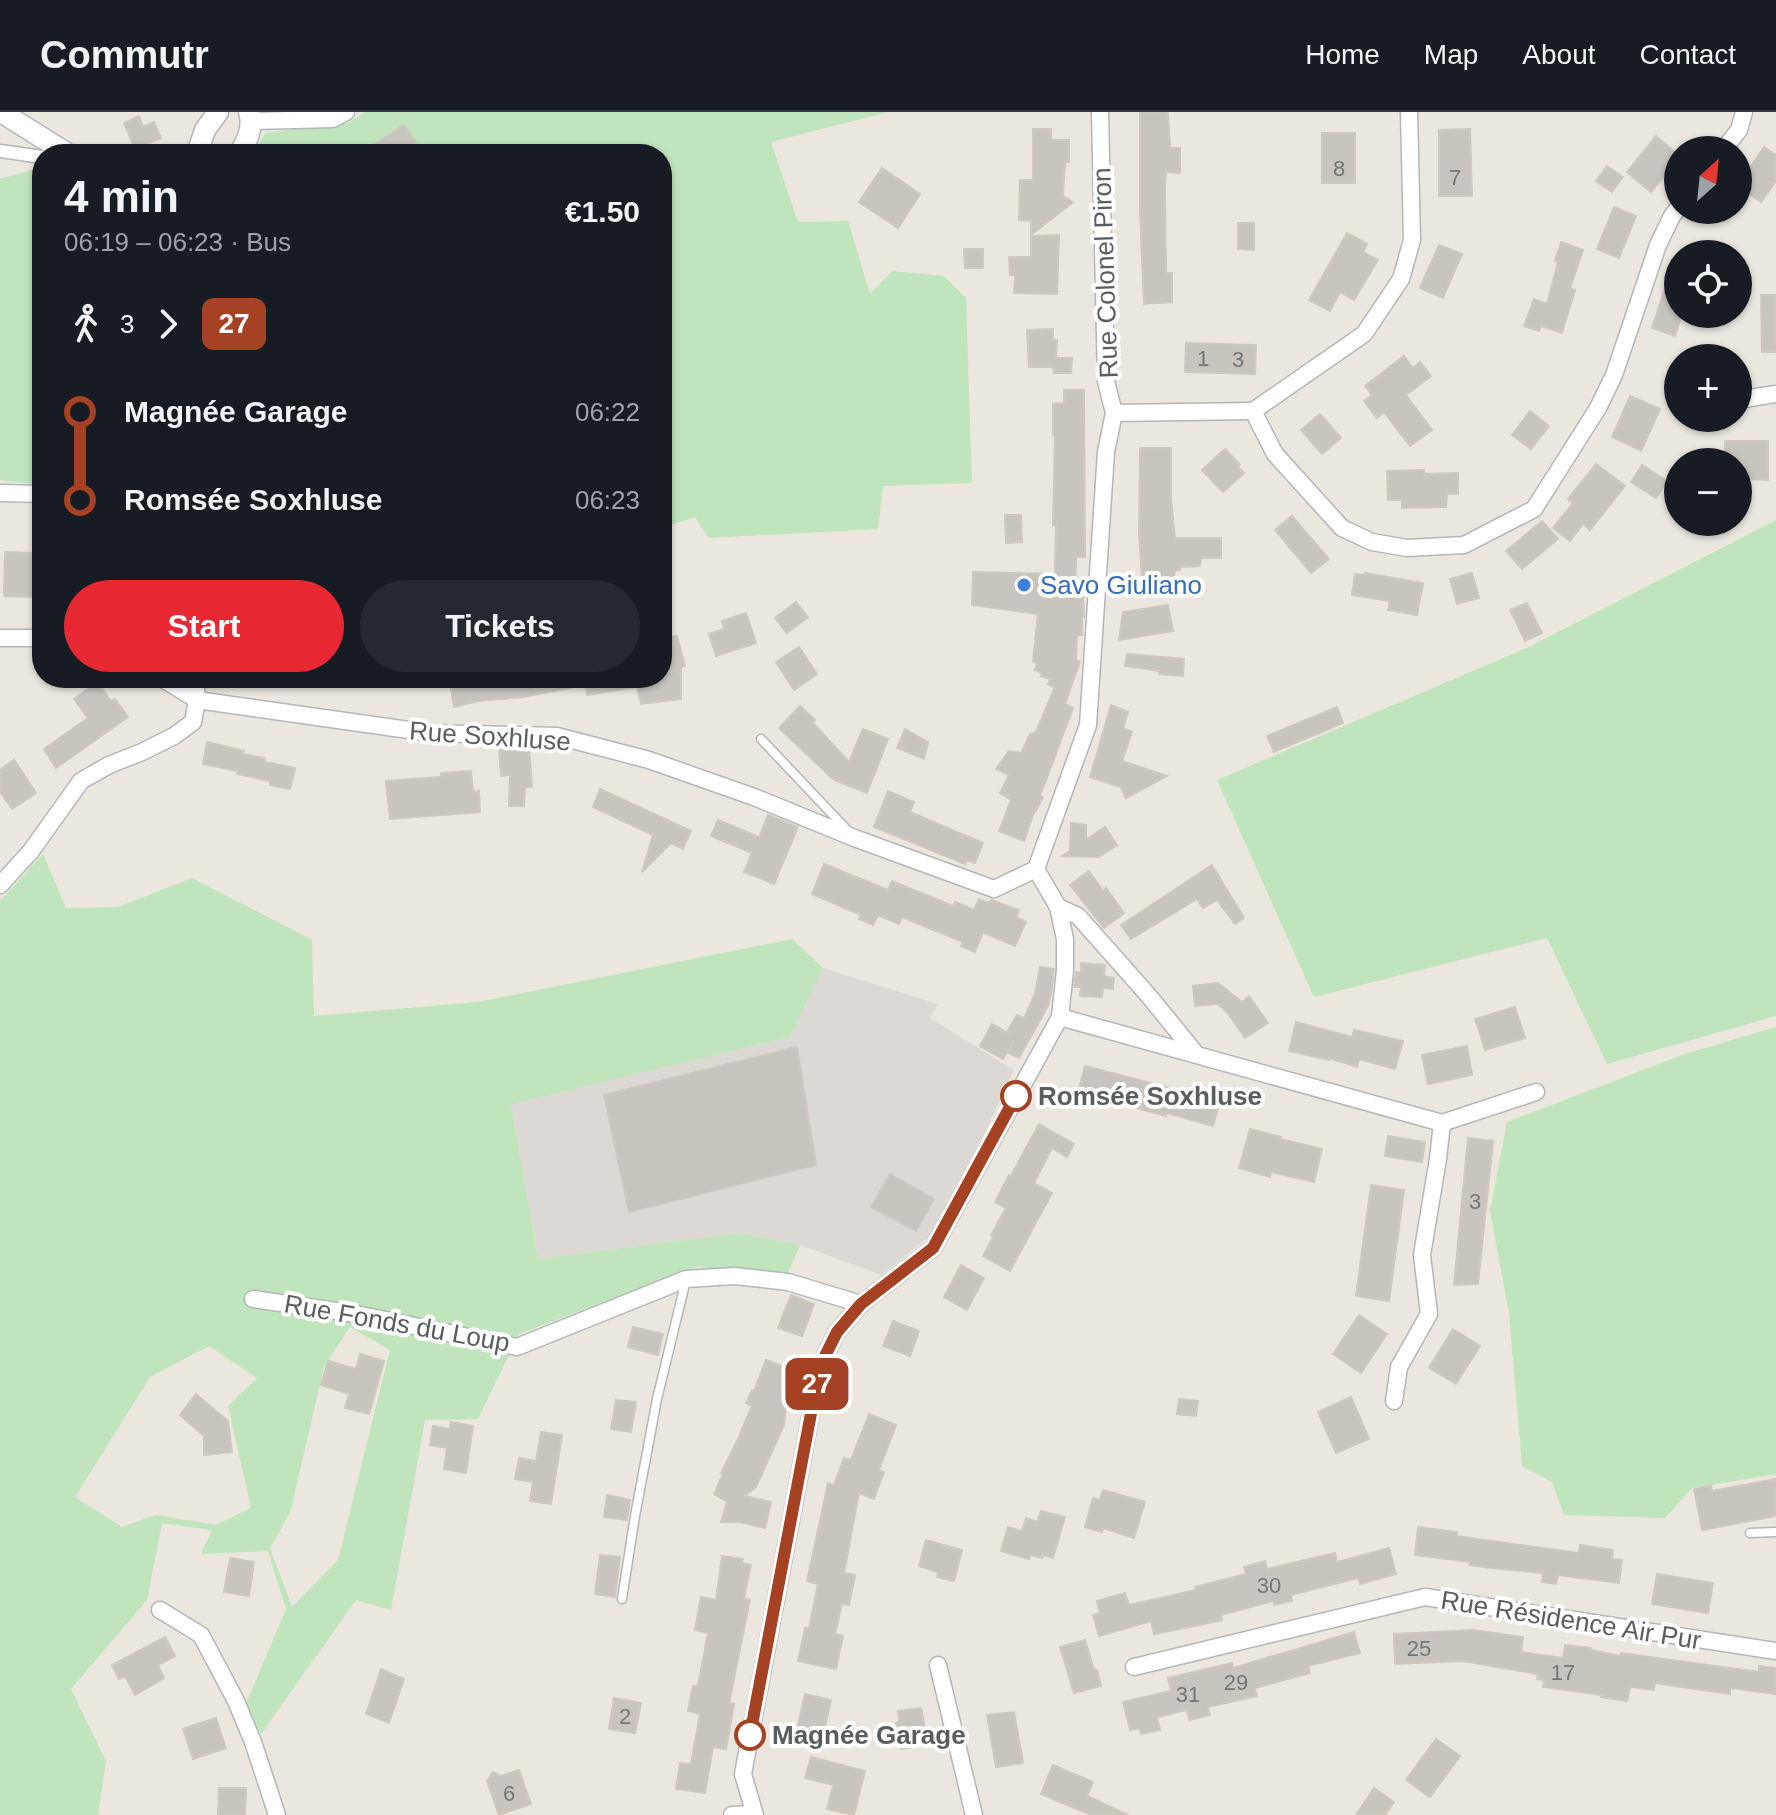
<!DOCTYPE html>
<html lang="en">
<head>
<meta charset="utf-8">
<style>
	body { margin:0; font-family:Helvetica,sans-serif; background:#242831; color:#f1f3f6; height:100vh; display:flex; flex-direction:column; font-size:30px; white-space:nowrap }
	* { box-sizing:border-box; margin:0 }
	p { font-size:26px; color:#9ea1a6 }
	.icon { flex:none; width:44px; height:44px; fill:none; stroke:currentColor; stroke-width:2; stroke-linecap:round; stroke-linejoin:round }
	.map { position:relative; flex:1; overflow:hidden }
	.side { position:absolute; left:32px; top:32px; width:640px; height:544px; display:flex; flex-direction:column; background:#171b24; border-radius:32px; box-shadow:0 2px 6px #0004 }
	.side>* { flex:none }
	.badge { padding:0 16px; border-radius:12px; font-size:28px; line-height:52px }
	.needle { width:52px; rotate:27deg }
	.buttons { position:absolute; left:1664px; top:24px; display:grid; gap:16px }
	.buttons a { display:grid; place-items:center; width:88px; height:88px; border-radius:50%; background:#171b24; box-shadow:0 2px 6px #0004; font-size:40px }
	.map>.badge { position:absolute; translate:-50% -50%; box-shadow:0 0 0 4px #fff }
	.legs { display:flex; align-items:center; gap:12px; height:88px; padding:0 32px; font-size:26px }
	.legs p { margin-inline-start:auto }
	.headline { display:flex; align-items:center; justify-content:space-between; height:136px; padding:0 32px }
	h1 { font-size:44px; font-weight:800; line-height:60px }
	.cta { display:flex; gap:16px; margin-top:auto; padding:16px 32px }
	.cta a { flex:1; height:92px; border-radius:48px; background:#e82833; color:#fff; font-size:32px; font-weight:800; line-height:92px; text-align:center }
	.cta a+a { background:#242831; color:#f1f3f6 }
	ul { padding:0 32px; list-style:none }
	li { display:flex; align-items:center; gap:28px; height:88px; font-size:30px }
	li i { display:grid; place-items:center; width:12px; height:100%; margin:0 10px; background:currentColor }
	li i::after { content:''; width:20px; height:20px; margin:-10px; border:6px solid; border-radius:50%; background:#171b24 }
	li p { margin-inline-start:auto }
	li:first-child i { background:linear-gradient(#0000 50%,currentColor 0) }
	li:last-child i { background:linear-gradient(currentColor 50%,#0000 0) }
	header { display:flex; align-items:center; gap:48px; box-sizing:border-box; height:112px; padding:0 40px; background:#171b24; border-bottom:2px solid #363941 }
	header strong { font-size:38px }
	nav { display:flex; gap:44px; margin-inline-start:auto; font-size:28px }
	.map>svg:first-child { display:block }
</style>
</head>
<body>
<header>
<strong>Commutr</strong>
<nav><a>Home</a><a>Map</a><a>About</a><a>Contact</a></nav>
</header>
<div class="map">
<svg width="1776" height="1703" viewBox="0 0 1776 1703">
	<rect width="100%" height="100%" fill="#ebe7df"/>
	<polygon fill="#dcd9d4" points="823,856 938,892 930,906 1014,958 941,1115 881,1163 800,1133 739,1121 538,1147 511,991 790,925"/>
	<g fill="#c0e4bb" fill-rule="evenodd">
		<polygon points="365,0 889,0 771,30 798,110 848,109 870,182 892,159 944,164 966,186 972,371 883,374 878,417 709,426 695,405 662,416 662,42 253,42 265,21 348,11"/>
		<polygon points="42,55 42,373 0,368 0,67"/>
		<polygon points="1776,408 1776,904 1607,952 1547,826 1314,885 1217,668 1529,535"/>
		<path d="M43 742 66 796 118 795 192 766 312 828 314 904 478 890 792 827 823 856 790 925 511 992 538 1147 739 1121 800 1133 787 1163 698 1155 519 1222 478 1307 425 1308 391 1498 356 1488 261 1622 246 1592 286 1497 268 1439 201 1442 212 1418 162 1411 147 1488 71 1577 106 1649 98 1703H0V789ZM350 1215 390 1238 338 1448 292 1495 270 1436 290 1401 324 1255ZM209 1234 257 1266 228 1294 251 1396 216 1413 156 1403 122 1415 75 1385 150 1265Z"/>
		<polygon points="1776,915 1776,1362 1692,1376 1665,1406 1564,1403 1552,1370 1522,1354 1509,1201 1490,1099 1507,1010 1685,942"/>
	</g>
	<g fill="#c8c4be" stroke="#d0c8be" stroke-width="2">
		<polygon points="1140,0 1168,0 1170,36 1180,36 1180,61 1166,60 1165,76 1166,161 1172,161 1172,190 1144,192 1140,100"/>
		<polygon points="139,4 143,15 154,10 161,26 135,37 124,11"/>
		<polygon points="404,13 416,30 398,42 360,42"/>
		<polygon points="1033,17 1051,17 1051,28 1069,28 1069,50 1065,50 1063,84 1073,90 1031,123 1031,109 1019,108 1020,68 1033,68"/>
		<polygon points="1470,17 1472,84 1439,84 1439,18"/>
		<rect x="1322" y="21" width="33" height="50"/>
		<polygon points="1656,24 1678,43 1678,48 1651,80 1627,60"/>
		<polygon points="1764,35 1776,43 1776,69 1761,90 1738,73"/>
		<polygon points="1607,54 1623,65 1612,80 1596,69"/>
		<polygon points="882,56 920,82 898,116 859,90"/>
		<polygon points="1614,95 1636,104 1619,146 1597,137"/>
		<polygon points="1238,111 1254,111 1254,138 1238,137"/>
		<polygon points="1347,121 1367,132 1363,140 1378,148 1354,188 1340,180 1330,199 1309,188"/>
		<polygon points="1059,123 1057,182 1014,181 1015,163 1010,163 1009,145 1031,145 1031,124"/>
		<polygon points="1561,130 1583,138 1570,176 1575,178 1562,221 1541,214 1539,219 1524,214 1534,187 1547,192 1558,150 1555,149"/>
		<polygon points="1439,133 1462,142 1443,186 1420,176"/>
		<polygon points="964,137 983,137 983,156 965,156"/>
		<polygon points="1666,173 1678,177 1678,202 1682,202 1675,224 1652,216"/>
		<polygon points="1761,183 1776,183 1776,240 1762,240"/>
		<polygon points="1053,217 1053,228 1057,228 1056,246 1072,246 1071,261 1054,261 1053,255 1029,255 1027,218"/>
		<polygon points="1186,231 1256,233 1255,262 1185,260"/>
		<polygon points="1404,244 1413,256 1420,250 1431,264 1406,283 1432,318 1410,334 1384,300 1377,306 1364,289 1372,283 1365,274"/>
		<polygon points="1064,278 1084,278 1085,445 1076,445 1075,485 1083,485 1084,505 1082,505 1082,523 1077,523 1076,548 1080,550 1065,592 1073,596 1040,684 1043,685 1036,699 1035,698 1024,729 999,719 1011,688 1000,681 1009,663 996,657 1009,639 1021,641 1030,622 1036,620 1055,575 1048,572 1050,567 1041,564 1042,561 1035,558 1037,551 1033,549 1038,502 972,493 973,460 1055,462 1056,413 1053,413 1055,323 1053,323 1053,292 1064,291"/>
		<polygon points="1630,284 1660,297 1641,339 1612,325"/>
		<polygon points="1530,299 1549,314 1531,337 1512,323"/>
		<polygon points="1320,302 1341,326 1322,342 1301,318"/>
		<polygon points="1725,329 1768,329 1768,368 1738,367 1738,350 1725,350"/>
		<polygon points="1140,336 1171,336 1171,387 1175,426 1221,426 1221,446 1201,446 1200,454 1180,455 1180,458 1175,458 1174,467 1142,468 1139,422"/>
		<polygon points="1225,337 1240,353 1238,355 1244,361 1223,380 1202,358"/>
		<polygon points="1596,352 1625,374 1590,418 1583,412 1570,429 1553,416 1573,391 1568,387"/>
		<polygon points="1642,353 1667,369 1656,386 1631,370"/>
		<polygon points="1424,358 1424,362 1458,361 1458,382 1447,382 1446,395 1402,396 1402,388 1388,388 1387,359"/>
		<polygon points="1005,403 1021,403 1022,430 1006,431"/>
		<polygon points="1292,404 1329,447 1311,461 1275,418"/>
		<polygon points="1542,409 1558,427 1522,457 1506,439"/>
		<polygon points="5,440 35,441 34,485 4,484"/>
		<polygon points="1365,461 1423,471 1417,503 1388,498 1390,489 1352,483 1355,462 1365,463"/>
		<polygon points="1472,461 1479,486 1457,492 1450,467"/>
		<polygon points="796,490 808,505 787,521 775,506"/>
		<polygon points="1527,491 1542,521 1525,529 1510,498"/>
		<polygon points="1168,493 1173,519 1119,528 1123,500"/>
		<polygon points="746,501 756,531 716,544 709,522 724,517 722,509"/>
		<polygon points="677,524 685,554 681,555 681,587 641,592 635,566 662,566 662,526"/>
		<polygon points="799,535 817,562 794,578 776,550"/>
		<polygon points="1127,542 1184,547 1183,564 1159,562 1159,559 1125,554"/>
		<polygon points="449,566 579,566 580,574 523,585 479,589 454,595"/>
		<polygon points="585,566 635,566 636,575 587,583"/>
		<polygon points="97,570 111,589 115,587 128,605 56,656 44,637 88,606 74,587"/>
		<polygon points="1111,593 1128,600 1123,616 1132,620 1122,649 1167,664 1126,686 1121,675 1090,665"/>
		<polygon points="800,594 815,608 813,611 849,650 863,617 888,627 867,681 834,668 779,616"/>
		<polygon points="1337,595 1343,611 1274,640 1267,624"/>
		<polygon points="905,617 928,630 924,647 897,636"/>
		<polygon points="207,630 244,639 242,642 265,646 265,650 295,656 290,677 270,673 270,669 237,662 238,659 203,652"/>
		<polygon points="529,634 532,675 525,675 524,694 509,694 510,663 501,664 499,636"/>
		<polygon points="14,648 36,681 12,697 0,680 0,658"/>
		<polygon points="471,659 473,680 479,679 480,700 390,707 386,669 441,665 441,661"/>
		<polygon points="600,677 691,719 683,737 671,731 642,760 653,723 593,695"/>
		<polygon points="888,679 914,690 910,700 983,731 975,751 967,748 965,752 874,715"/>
		<polygon points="768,703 798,715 774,772 744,760 752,741 711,724 718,708 759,725"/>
		<polygon points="1071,711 1086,713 1086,728 1105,715 1117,733 1099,745 1062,744 1070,739"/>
		<polygon points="824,752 888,778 892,769 953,794 955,790 974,798 979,787 988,791 991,788 1019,798 1016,805 1026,810 1015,834 983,820 975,840 961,834 963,830 902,805 899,812 878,803 873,813 859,807 861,803 812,782"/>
		<polygon points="1212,753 1244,806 1235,812 1217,788 1203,796 1197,787 1131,827 1121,813"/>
		<polygon points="1089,759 1103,779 1106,776 1124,801 1104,816 1070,773"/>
		<polygon points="1081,851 1105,853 1104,864 1114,866 1113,877 1103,876 1102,885 1080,884 1081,875 1074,875 1076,860 1081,861"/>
		<polygon points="1040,855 1054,857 1051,882 1048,894 1019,946 1009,941 1014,928 1003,947 980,934 992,912 1011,923 1007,920 1017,903 1024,906 1035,882"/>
		<polygon points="1218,871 1242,890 1249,884 1268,911 1245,926 1227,900 1218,892 1195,894 1193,874"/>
		<polygon points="1515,895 1525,926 1485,938 1475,907"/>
		<polygon points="1296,910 1352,925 1354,918 1403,929 1395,957 1359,947 1357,955 1329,946 1329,948 1289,939"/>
		<polygon points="1467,934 1472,963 1428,972 1422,943"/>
		<polygon points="797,935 816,1053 629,1100 604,983"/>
		<polygon points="1085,954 1220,989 1213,1014 1167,1001 1166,1004 1078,980"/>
		<polygon points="1039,1012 1074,1032 1067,1045 1052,1036 1034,1071 1052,1081 1010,1159 983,1144 993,1125 991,1123 1006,1096 995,1090 1009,1063 1011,1064"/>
		<polygon points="1250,1017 1281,1025 1280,1027 1322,1037 1314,1070 1271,1060 1270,1065 1239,1056"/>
		<polygon points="1388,1024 1425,1030 1422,1050 1385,1044"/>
		<polygon points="1468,1026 1493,1029 1478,1172 1454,1173"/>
		<polygon points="890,1062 934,1087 916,1119 871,1095"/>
		<polygon points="1371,1073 1404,1078 1389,1189 1356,1184"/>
		<polygon points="961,1153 984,1166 967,1198 944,1185"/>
		<polygon points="791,1183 814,1192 802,1224 778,1216"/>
		<polygon points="1359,1203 1387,1222 1361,1261 1333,1242"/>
		<polygon points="893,1209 919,1219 910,1244 883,1234"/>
		<polygon points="633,1215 663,1222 658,1243 628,1235"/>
		<polygon points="1453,1217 1480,1234 1456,1272 1429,1256"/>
		<polygon points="360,1242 384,1249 369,1302 345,1296 349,1282 321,1273 328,1249 356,1257"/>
		<polygon points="766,1248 794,1259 781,1290 786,1293 784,1313 756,1375 745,1384 771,1390 765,1416 739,1410 721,1410 727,1390 714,1382 723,1362 721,1361 738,1327 752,1294 746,1291 752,1278 754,1279"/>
		<polygon points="196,1282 228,1309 232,1340 204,1343 204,1324 180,1303"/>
		<polygon points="1351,1285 1369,1327 1336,1341 1318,1300"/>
		<polygon points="1179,1287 1198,1289 1196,1304 1177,1302"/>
		<polygon points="616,1288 636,1290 631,1320 611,1317"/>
		<polygon points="869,1302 896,1313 879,1358 884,1360 874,1387 859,1381 844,1461 855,1463 849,1493 842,1492 835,1522 843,1524 836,1557 798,1549 805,1516 809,1516 818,1472 807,1469 828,1371 834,1373 844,1346 851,1348"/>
		<polygon points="451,1310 473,1314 466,1361 444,1357 447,1336 430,1333 433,1314 450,1317"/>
		<polygon points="541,1320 562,1323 551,1392 530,1389 533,1370 515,1367 519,1346 536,1349"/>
		<polygon points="1776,1367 1776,1404 1702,1418 1694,1377 1711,1374 1712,1379"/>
		<polygon points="1103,1378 1145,1390 1134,1426 1103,1416 1102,1420 1085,1415 1093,1386 1100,1388"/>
		<polygon points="607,1383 630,1388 627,1408 604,1405"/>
		<polygon points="1041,1399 1065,1405 1053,1446 1043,1443 1042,1446 1031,1443 1029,1447 1001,1439 1008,1415 1022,1419 1026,1406 1037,1410"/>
		<polygon points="1418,1415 1457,1420 1456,1424 1579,1441 1580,1433 1613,1438 1612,1447 1622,1448 1619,1471 1558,1463 1556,1472 1542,1470 1543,1461 1492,1456 1469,1453 1470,1450 1415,1443"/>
		<polygon points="926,1428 962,1438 954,1469 937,1465 938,1460 919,1454"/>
		<polygon points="1389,1436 1396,1462 1360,1472 1358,1466 1291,1483 1292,1489 1274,1493 1273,1489 1221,1503 1222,1508 1204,1512 1154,1522 1151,1509 1099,1524 1093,1503 1100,1501 1097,1489 1125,1481 1129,1493 1196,1478 1195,1475 1246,1462 1244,1455 1265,1449 1267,1457 1335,1441 1337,1450"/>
		<polygon points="600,1443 620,1445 615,1485 595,1482"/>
		<polygon points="722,1444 743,1447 741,1451 751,1453 744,1486 750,1488 729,1591 734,1592 726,1637 713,1635 705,1681 676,1677 680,1651 691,1652 700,1602 688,1599 693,1574 698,1574 708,1521 695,1518 701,1485 716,1488"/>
		<polygon points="230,1446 254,1450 249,1484 224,1480"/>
		<polygon points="1657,1462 1713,1471 1708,1501 1652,1492"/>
		<polygon points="1472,1518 1523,1525 1521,1540 1563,1546 1565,1533 1591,1536 1591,1538 1620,1544 1621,1541 1759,1560 1759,1554 1776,1556 1776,1582 1730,1576 1730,1582 1655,1571 1654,1578 1630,1575 1627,1589 1601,1585 1602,1583 1543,1575 1544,1568 1537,1567 1538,1562 1463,1549 1395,1552 1394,1522"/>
		<polygon points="1354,1520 1360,1541 1308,1554 1310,1561 1255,1576 1257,1584 1208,1595 1210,1603 1189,1608 1187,1598 1157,1605 1160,1618 1141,1622 1139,1616 1130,1618 1123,1590 1171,1579 1168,1566 1232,1551 1233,1556"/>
		<polygon points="165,1525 175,1544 158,1553 164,1566 135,1583 125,1564 119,1567 112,1553"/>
		<polygon points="1085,1528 1094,1558 1097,1558 1101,1574 1074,1581 1060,1535"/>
		<polygon points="381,1557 404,1567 389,1611 366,1602"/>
		<polygon points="805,1582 831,1588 823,1624 797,1617"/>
		<polygon points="614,1586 641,1591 635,1621 609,1617"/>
		<polygon points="921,1596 928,1632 901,1637 896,1611 899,1610 898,1599"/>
		<polygon points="1014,1600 1023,1651 996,1655 987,1603"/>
		<polygon points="216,1606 226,1636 193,1647 183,1617"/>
		<polygon points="1436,1627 1460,1644 1430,1685 1406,1668"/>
		<polygon points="811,1645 865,1659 854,1703 827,1697 833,1673 805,1666"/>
		<polygon points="1053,1653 1093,1670 1087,1684 1128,1703 1091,1703 1041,1682"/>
		<polygon points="519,1658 531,1692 499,1703 487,1669 493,1660 501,1664"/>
		<polygon points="219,1676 246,1676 245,1703 218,1703"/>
		<polygon points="1374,1676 1394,1690 1385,1703 1356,1703"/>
	</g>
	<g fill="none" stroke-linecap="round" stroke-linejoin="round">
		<g stroke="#b2b6ba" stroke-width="11">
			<g id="service">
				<polyline points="761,627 850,721"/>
				<polyline points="1750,1421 1776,1420"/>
				<polyline points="622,1487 635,1404 657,1287 686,1168"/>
			</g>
		</g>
		<g stroke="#b2b6ba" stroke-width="15">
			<polyline id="pedestrian" points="0,39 42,45"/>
		</g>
		<g stroke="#b2b6ba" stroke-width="19">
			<g id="minor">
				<polyline points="252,9 333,7 346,0"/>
				<polyline points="1723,38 1739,18 1744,0"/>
				<polyline points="1744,287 1776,282"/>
				<polyline points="1253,299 1275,342 1342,416 1372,430 1407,436 1464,433 1534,397 1598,296 1614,263 1658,133 1672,104 1678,96"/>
				<polyline points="1253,299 1364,222 1401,167 1412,128 1409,0"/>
				<polyline points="1114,301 1253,299"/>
				<polyline points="0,381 42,382"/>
				<polyline points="0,526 42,526"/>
				<polyline points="161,566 197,588 430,621 557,624 649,648 754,685 857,727 994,777 1036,757"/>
				<polyline points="0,773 31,739 81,669 109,653 142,640 174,624 193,610 197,588 195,566"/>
				<polyline points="1058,795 1078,804 1148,883 1197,943"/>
				<polyline points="1060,905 1442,1011 1536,980"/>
				<polyline points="253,1187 356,1202 517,1235 686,1167 735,1164 788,1170 861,1192"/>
				<polyline points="1394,1289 1399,1255 1429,1202 1422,1143 1438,1047 1442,1011"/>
				<polyline points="160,1498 201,1523 236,1589 253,1630 277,1703"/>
				<polyline points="938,1553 974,1703"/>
				<polyline points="1134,1555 1425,1485 1776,1539"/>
				<polyline points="732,1703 754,1702"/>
				<polyline points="755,1703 743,1662 820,1254 837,1220 861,1192 933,1136 1060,905 1065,858 1065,827 1058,795 1036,757 1088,613 1106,340 1114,301 1106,269 1100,0"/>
			</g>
		</g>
		<g stroke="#b2b6ba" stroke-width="23">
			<g id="tertiary">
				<polyline points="1,0 68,42"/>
				<polyline points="197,42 205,18 218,0"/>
				<path d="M239 42C247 30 254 15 249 0"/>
			</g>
		</g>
		<use href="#service" stroke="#fff" stroke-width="8"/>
		<use href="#pedestrian" stroke="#fff" stroke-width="12"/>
		<use href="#minor" stroke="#fff" stroke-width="16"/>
		<use href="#tertiary" stroke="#fff" stroke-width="20"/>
	</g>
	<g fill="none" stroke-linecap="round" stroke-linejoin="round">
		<g stroke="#fff" stroke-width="18">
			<polyline id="line-1" points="750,1623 820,1254 837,1220 861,1192 933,1136 1016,984"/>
		</g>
		<use href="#line-1" stroke="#a64224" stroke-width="12"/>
	</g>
	<circle fill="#3f7fe0" stroke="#fff" stroke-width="3" cx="1024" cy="473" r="8"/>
	<g fill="#fff" stroke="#a64224" stroke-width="4">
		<circle cx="1016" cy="984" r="14"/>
		<circle cx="750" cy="1623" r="14"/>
	</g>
	<g text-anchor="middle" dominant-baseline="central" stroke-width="8" stroke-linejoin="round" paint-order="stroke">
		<g font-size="22" fill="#747778">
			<text x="1339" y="56">8</text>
			<text x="1455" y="65">7</text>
			<text x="1203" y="246">1</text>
			<text x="1238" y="247">3</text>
			<text x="1475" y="1089">3</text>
			<text x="1269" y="1473">30</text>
			<text x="1419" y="1536">25</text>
			<text x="1563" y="1560">17</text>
			<text x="1236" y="1570">29</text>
			<text x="1188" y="1582">31</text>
			<text x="625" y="1604">2</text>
			<text x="509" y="1681">6</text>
		</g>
		<g font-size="26" fill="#585d60" stroke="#fff">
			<text transform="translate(1105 161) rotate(-92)">Rue Colonel Piron</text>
			<text transform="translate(490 624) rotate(4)">Rue Soxhluse</text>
			<text transform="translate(397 1211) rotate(10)">Rue Fonds du Loup</text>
			<text transform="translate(1571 1508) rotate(9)">Rue Résidence Air Pur</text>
		</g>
		<g font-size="26" fill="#366cbe" stroke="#fff" text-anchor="start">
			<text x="1040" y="473">Savo Giuliano</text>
		</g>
		<g font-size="26" font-weight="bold" fill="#585d60" stroke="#fff" text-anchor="start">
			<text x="1038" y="984">Romsée Soxhluse</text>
			<text x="772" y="1623">Magnée Garage</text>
		</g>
	</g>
</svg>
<div class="buttons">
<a><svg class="needle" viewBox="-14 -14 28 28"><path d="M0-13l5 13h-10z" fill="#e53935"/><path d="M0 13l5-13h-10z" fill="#9ea1a6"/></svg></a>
<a><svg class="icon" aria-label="locate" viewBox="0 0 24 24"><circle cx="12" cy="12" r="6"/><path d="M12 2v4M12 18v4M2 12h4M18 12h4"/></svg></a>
<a>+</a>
<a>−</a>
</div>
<b class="badge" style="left:817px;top:1272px;background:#a64224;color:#fff">27</b>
<section class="side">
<div class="headline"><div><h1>4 min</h1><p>06:19 – 06:23 · Bus</p></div><b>€1.50</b></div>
<div class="legs"><svg class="icon" aria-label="walk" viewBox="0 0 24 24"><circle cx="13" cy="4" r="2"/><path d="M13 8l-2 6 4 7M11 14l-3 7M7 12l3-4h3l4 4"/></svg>3<svg class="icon" aria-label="forward" viewBox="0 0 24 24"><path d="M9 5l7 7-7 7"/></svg><b class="badge" style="background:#a64224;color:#fff">27</b></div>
<ul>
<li><i style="color:#a64224"></i><b>Magnée Garage</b><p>06:22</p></li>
<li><i style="color:#a64224"></i><b>Romsée Soxhluse</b><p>06:23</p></li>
</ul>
<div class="cta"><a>Start</a><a>Tickets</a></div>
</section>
</div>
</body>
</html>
